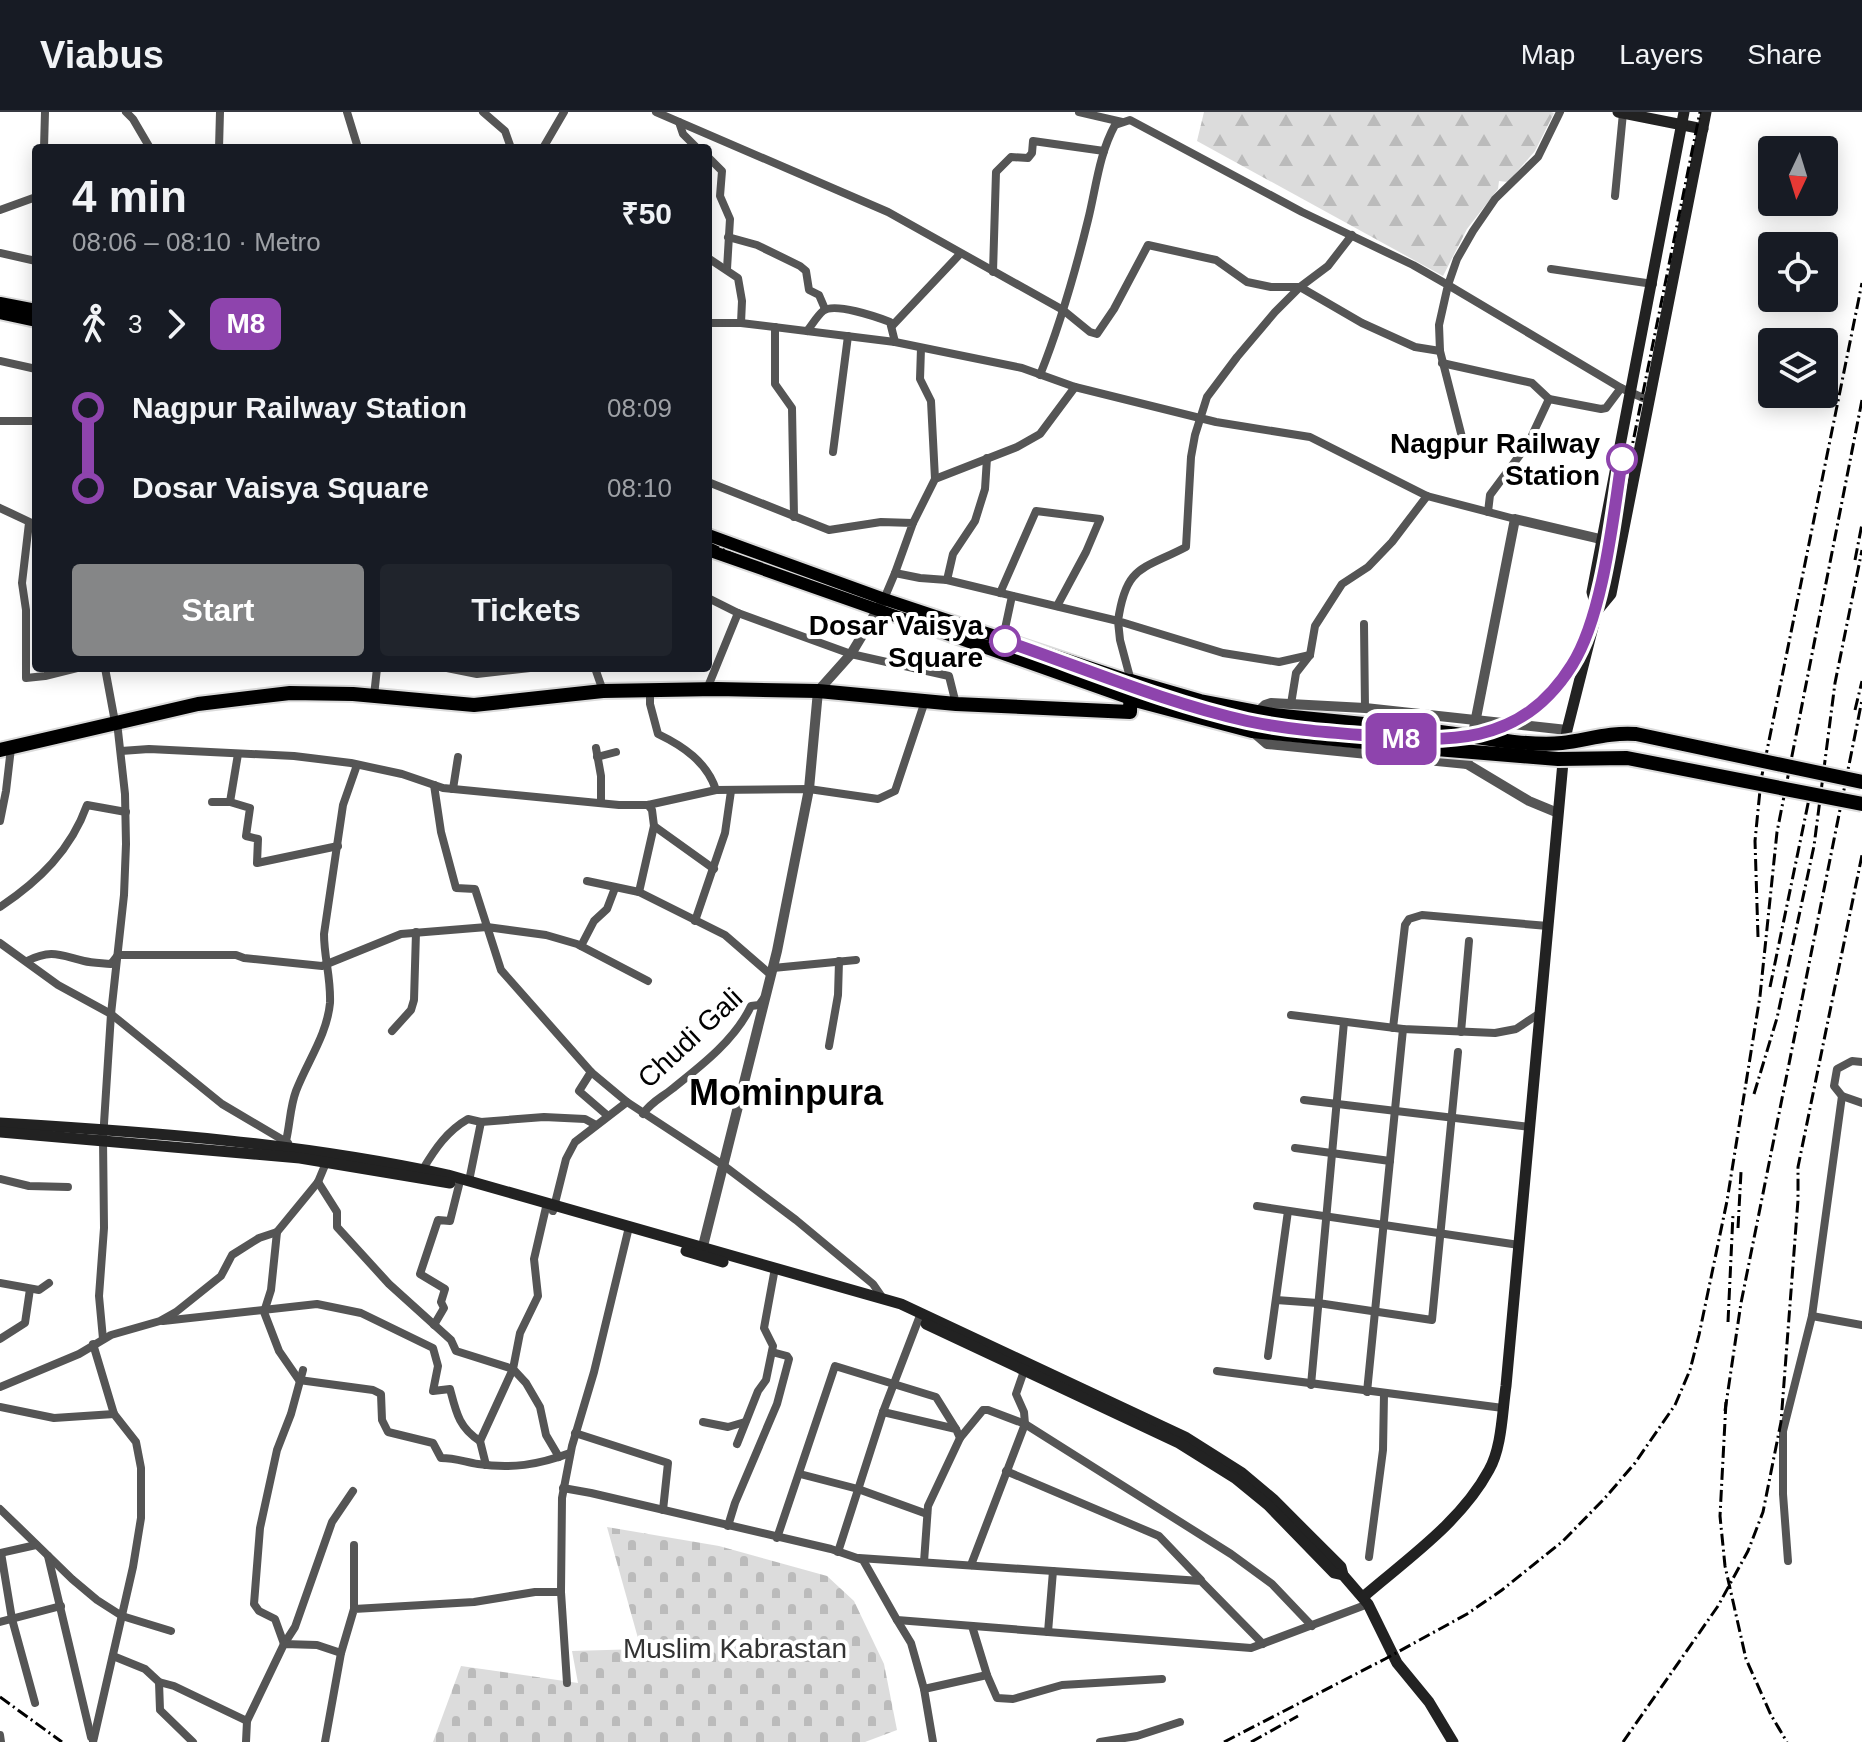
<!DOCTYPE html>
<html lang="en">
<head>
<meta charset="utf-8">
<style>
	body { margin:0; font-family:Arial,sans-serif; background:#20242c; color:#f1f3f6; height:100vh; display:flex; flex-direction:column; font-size:30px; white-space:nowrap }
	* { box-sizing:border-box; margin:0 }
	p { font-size:26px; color:#9ea1a6 }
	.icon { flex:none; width:44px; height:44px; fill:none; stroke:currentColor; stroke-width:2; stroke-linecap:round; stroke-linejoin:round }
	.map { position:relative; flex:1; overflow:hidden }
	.details { position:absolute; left:32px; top:32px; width:680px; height:528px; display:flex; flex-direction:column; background:#171b24; border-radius:8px; box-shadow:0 4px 20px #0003 }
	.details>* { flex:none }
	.badge { padding:0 16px; border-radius:12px; font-size:28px; line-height:52px }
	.needle { width:52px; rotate:184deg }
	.buttons { position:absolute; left:1758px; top:24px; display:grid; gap:16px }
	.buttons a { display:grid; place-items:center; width:80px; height:80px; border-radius:8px; background:#171b24; box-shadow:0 4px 20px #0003; font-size:40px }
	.map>.badge { position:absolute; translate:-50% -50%; box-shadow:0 0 0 4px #fff }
	.legs { display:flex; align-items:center; gap:12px; height:88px; padding:0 40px; font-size:26px }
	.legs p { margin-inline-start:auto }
	.head { display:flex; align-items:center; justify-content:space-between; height:136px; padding:0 40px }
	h1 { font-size:44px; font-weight:700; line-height:60px }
	.cta { display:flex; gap:16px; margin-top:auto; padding:16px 40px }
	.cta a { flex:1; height:92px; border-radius:8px; background:#858687; color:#fff; font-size:32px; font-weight:700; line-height:92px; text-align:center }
	.cta a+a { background:#20242c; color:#f1f3f6 }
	ul { padding:0 40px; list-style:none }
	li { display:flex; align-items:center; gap:28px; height:80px; font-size:30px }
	li i { display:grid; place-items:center; width:12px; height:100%; margin:0 10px; background:currentColor }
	li i::after { content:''; width:20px; height:20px; margin:-10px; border:6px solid; border-radius:50%; background:#171b24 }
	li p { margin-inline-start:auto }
	li:first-child i { background:linear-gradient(#0000 50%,currentColor 0) }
	li:last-child i { background:linear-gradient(currentColor 50%,#0000 0) }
	header { display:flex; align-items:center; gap:48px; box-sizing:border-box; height:112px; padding:0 40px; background:#171b24; border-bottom:2px solid #363941 }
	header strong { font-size:38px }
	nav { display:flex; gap:44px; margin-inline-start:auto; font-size:28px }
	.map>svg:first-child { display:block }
</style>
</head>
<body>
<header>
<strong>Viabus</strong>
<nav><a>Map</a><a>Layers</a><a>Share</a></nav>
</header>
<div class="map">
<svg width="1862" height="1630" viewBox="0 0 1862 1630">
	<defs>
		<pattern id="forest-firs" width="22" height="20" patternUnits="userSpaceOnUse" patternTransform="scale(2)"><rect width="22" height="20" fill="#dcdcdc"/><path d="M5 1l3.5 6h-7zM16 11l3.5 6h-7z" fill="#bbb"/></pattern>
		<pattern id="cemetery-stones" width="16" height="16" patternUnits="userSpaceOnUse" patternTransform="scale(2)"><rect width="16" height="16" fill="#dcdcdc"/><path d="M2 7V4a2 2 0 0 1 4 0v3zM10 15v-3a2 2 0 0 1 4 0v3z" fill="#bbb"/></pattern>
	</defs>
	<rect width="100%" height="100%" fill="#fff"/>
	<polygon fill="url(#forest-firs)" points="1204,0 1551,0 1554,1 1535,39 1508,70 1499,69 1498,77 1467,117 1443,164 1197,29"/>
	<polygon fill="url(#cemetery-stones)" points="607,1415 719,1434 827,1464 854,1489 884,1552 897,1618 865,1630 433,1630 461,1554 578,1571 572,1539 641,1537"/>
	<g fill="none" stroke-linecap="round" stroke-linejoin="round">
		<g stroke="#dbdbdb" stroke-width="16">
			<g id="primary">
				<polyline points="0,191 36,198"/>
				<polyline points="0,201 36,209"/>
				<polyline points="708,423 884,487 1131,569"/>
				<polyline points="708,438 1131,587"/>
			</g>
		</g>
		<g stroke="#dbdbdb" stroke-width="18">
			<g id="trunk">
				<polyline points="1131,587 1252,619 1424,636"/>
				<polyline points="0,638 198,592 290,581 353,582 474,593 603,579 717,577 818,579 956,592 1130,600 1131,569 1200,589 1273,603 1424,618"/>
			</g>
		</g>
		<g stroke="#555" stroke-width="8">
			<polyline points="126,0 133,7 150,36"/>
			<polyline points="347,0 358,36"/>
			<polyline points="483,0 505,19 511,36"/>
			<polyline points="656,0 888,100 1063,198 1090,220 1097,222 1114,197 1148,133 1216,148 1247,170 1271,175 1300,175 1362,211 1415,235 1440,239"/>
			<polyline points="1079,0 1122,10"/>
			<polyline points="1560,0 1538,45 1495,87 1473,119 1457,147 1448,173 1621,276 1650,289"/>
			<polyline points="679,10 683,22 697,36"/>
			<polyline points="44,36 45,0"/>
			<polyline points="219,36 220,0"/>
			<polyline points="543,36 564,0"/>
			<polyline points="708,45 722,59 720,84 730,107 727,157"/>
			<polyline points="1615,84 1623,1"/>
			<polyline points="0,98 36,85"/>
			<polyline points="728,125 757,133 800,154 806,159 809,178 819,183 825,197"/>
			<polyline points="0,141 36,149"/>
			<polyline points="708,146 738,166 742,189 741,211"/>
			<polyline points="1551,157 1653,172"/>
			<polyline points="993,160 996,60 1011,45 1028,46 1032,41 1033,29 1104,39"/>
			<polyline points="708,211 741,211 895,230 1022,256 1075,275 1216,310 1310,325 1427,384 1515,407"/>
			<polyline points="892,214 960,142"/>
			<polyline points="775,215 775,272 792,296 794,405"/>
			<path d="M807 219C812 213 817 204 823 199 834 190 877 205 890 210L895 230"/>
			<polyline points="921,236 920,267 931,289 935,367"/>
			<polyline points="0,249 36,257"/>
			<polyline points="1442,251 1532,271 1549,287"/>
			<path d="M1040 263C1060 213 1075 161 1088 108 1096 76 1099 42 1115 13L1130 8 1302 100 1413 153 1448 173 1439 213 1440 239 1464 333"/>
			<polyline points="0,309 36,309"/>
			<polyline points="833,340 848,224"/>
			<polyline points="708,370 829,418 881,410 913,411 895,461"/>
			<polyline points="0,396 36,413"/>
			<polyline points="1488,400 1490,383 1528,332 1549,287 1601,297 1606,296 1621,276"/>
			<polyline points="29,411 22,471 26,498 26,566 45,564 77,556"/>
			<polyline points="913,411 935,367 1017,335 1040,322 1075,275"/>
			<polyline points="947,468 953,442 975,409 985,377 987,346"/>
			<polyline points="1000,481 1036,399 1100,407 1086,440 1057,494"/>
			<polyline points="708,486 738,501 851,542 949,564 956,592"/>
			<polyline points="884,487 895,461 920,466 947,468 1118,509 1120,528 1131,569"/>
			<polyline points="1364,512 1365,596"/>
			<polyline points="1003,526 1012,484"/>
			<path d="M1310 543 1279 550 1223 541 1118 509C1126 453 1142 458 1186 435L1191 345 1195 323 1207 285 1237 245 1275 200 1300 175 1328 154 1352 123"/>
			<polyline points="105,556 115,610"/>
			<polyline points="447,556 477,562 530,556"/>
			<polyline points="595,556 603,579"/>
			<polyline points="707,577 738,501"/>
			<path d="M650 580V592L658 622C683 634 707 650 716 678"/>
			<polyline points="374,584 377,556"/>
			<polyline points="1291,592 1296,561 1310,543 1315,514 1342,472 1368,455 1392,430 1427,384"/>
			<polyline points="596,636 601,664 601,691"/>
			<polyline points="121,639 149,637 294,644 351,651 402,662 443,676 619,693 648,693 716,678 809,677 878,687 895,679 925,589"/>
			<polyline points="597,645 616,640"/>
			<polyline points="434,673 441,720 456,776 475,777 501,858 591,960 627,990"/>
			<polyline points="453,677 458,645"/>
			<polyline points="212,690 230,690 250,696 246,724 258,727 257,751 338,734"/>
			<polyline points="230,690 238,642"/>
			<polyline points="648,693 652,698 654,714 714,757"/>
			<polyline points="0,709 6,679 11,636"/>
			<polyline points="587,769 639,780 725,823 771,863"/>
			<polyline points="639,780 654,714"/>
			<path d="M0 795C39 769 71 738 87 693L126 700"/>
			<polyline points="695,809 725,721 731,679"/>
			<polyline points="0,831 58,873 111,902 222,992 288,1031"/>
			<polyline points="581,834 594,809 607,797 615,776"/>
			<path d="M27 849C52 837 59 843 84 849 92 851 102 851 111 852L118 843H236L244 846 322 854 401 822 487 815 546 823 577 832 648 869"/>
			<polyline points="773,856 856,848"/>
			<polyline points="1291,903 1403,917 1495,921 1516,917 1540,901"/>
			<polyline points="1393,916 1405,813 1409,807 1422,803 1548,814"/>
			<polyline points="392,919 411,898 414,888 416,820"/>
			<polyline points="1461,920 1469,829"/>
			<polyline points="829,934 838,883 839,849"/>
			<polyline points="1862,950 1852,949 1837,957 1834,974 1842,984 1862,991"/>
			<polyline points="591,960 579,979 608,1004"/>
			<polyline points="1304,988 1530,1015"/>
			<path d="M643 1002C651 990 661 986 672 977 701 954 735 928 751 894L759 893 764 886"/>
			<path d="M286 1029C290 1012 290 995 296 979 307 950 327 923 330 891 331 865 324 846 324 822L343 693 357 653"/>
			<polyline points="1295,1036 1390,1049"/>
			<path d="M423 1057C435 1037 447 1019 468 1007L481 1010 544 1005 585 1007 596 1013"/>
			<polyline points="0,1067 29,1074 68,1075"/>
			<polyline points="469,1069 481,1010"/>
			<polyline points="318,1070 337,1100 337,1115 389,1172 451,1228 456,1239 513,1257 480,1329 486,1353"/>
			<polyline points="547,1091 534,1147 538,1184 520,1221 513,1257 526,1271 540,1295 546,1323 559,1345"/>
			<polyline points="1257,1094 1519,1133"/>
			<polyline points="553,1099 566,1047 575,1030 627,990 723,1053 796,1108 873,1172 882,1185"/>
			<path d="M277 1120 271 1178 264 1200 279 1239 299 1268 373 1278 381 1282 382 1308 388 1320 433 1331 441 1346C455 1346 465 1350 478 1352 511 1357 538 1353 570 1341"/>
			<polyline points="0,1171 39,1178 49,1171"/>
			<polyline points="1276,1188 1318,1191 1432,1208 1458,940"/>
			<polyline points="1812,1204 1842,984"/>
			<path d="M163 1209 317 1192 361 1201 433 1236 438 1254 433 1279 450 1277C456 1300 459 1316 480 1329"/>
			<polyline points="434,1213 444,1196 441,1190 445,1177 420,1162 438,1108 450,1109 459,1073"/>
			<polyline points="0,1227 25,1211 30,1177"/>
			<polyline points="103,1227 99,1184 104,1116 103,1027 111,902 124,783 126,732 125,682 117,610"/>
			<polyline points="1268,1244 1288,1099"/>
			<polyline points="1217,1259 1503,1296"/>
			<polyline points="1311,1273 1344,910"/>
			<polyline points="0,1275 79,1242 111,1223 160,1209 176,1200 221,1164 232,1143 259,1126 277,1120 318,1070 328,1046"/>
			<polyline points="1367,1280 1403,917"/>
			<polyline points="0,1295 54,1306 114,1302"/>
			<polyline points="883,1300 956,1317 960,1326 928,1394 924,1450"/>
			<polyline points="703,1310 728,1315 745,1310"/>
			<polyline points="575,1321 668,1351 663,1398"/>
			<polyline points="960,1326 983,1298 988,1298 1025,1312 1231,1442 1272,1472 1312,1514"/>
			<polyline points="737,1332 758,1279 766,1268 773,1234 764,1216 775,1156"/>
			<polyline points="1006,1359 1159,1424 1201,1468"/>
			<polyline points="800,1362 858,1377 927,1402"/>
			<polyline points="563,1376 591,1381 831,1437 863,1448 897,1508 1251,1536 1368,1492"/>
			<polyline points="0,1397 72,1467 97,1488 122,1504 171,1519"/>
			<polyline points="728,1414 735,1391 777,1292 789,1247 787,1244 772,1240"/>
			<polyline points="777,1426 835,1254 936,1285 956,1317"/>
			<polyline points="354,1433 354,1497"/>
			<polyline points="838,1440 883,1300 921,1201"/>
			<polyline points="0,1441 36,1433"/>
			<polyline points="1,1441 12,1507 35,1591"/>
			<polyline points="48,1444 91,1625"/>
			<polyline points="1369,1445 1383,1338 1384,1282"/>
			<polyline points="859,1446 1201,1469 1263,1532"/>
			<polyline points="1788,1449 1783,1382 1783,1319 1812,1204 1862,1213"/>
			<polyline points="971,1453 1025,1312 1024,1300 1016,1282 1024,1259"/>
			<polyline points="897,1508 911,1531 924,1577 987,1563 972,1514"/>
			<polyline points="0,1510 61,1494"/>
			<polyline points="1048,1520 1053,1459"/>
			<polyline points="284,1532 275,1507 259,1499 254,1492 260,1416 277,1338 291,1302 303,1258"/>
			<polyline points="284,1532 295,1515 332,1410 353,1379"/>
			<polyline points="113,1544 145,1557 159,1570 160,1598 193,1630"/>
			<polyline points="987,1563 997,1586 1013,1587 1062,1573 1162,1567"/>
			<polyline points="159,1570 174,1574 247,1609"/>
			<polyline points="567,1571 561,1480 562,1386 572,1334 594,1260 629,1115"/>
			<polyline points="924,1577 933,1630"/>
			<polyline points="0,1623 1,1630"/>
			<polyline points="93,1630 133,1455 141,1406 141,1356 136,1330 114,1302 93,1232"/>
			<polyline points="246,1630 247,1609 284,1532 317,1533 341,1541"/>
			<polyline points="325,1630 341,1541 354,1497 474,1490 535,1480 561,1480"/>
			<polyline points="1100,1630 1137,1624 1180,1610"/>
		</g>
		<g stroke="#555" stroke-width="10">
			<polyline points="1258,600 1265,593 1271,591 1365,596 1567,618"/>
			<polyline points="1252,619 1267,632 1467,652 1529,689 1558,701"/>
			<polyline points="1467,652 1515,407 1596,426 1620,436"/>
			<polyline points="701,1142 777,839 809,677 818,579 851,542 881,492"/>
		</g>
		<g stroke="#222" stroke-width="11">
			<polyline points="1618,0 1703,17"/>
			<polyline points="1597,499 1611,482 1706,0"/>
			<path d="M0 1011C150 1020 301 1031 448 1063L901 1192 1185 1325 1242 1361 1273 1387 1341 1455 1343 1463 1368 1492 1397 1551 1429 1590 1453 1630"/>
			<polyline points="0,1020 300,1046 450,1071"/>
			<polyline points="686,1139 723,1150"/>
			<polyline points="926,1212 1179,1331 1235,1366 1268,1393 1334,1461 1343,1463"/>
			<path d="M1363 1485C1407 1447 1461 1410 1489 1358 1502 1335 1502 1301 1506 1274L1563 650 1567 618 1597 499 1592 480 1684 0"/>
		</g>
		<use href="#primary" stroke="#000" stroke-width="12"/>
		<use href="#trunk" stroke="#000" stroke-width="14"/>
		<g stroke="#000" stroke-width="3" stroke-dasharray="12 4 2 4" stroke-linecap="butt">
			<polyline points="0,199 36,207"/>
			<path d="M708 431C783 466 863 493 941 517 963 523 985 528 1006 535 1084 560 1161 594 1242 613 1281 622 1322 625 1362 629 1390 631 1418 635 1446 633 1517 629 1571 582 1595 517L1700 0"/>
			<polyline points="1855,448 1862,412"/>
			<polyline points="1855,598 1862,569"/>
			<polyline points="1758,825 1755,729 1761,668 1862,171"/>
			<polyline points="1770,875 1809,687"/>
			<polyline points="1754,982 1777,906 1814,734 1835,571 1862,438"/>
			<polyline points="1738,1116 1741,1060"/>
			<polyline points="1728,1210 1733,1102"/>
			<polyline points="1726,1290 1720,1404 1725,1454 1746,1547 1771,1603 1787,1630"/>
			<polyline points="1725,1299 1741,1191 1862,588"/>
			<polyline points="0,1585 62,1630"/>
			<polyline points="1224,1630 1385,1547 1467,1502 1502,1478 1563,1429 1605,1386 1635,1351 1675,1293 1690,1258 1699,1223 1727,1089 1760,884 1777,720 1862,288"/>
			<polyline points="1251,1630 1298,1604"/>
			<polyline points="1623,1630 1718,1494 1748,1439 1763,1400 1781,1310 1798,1088 1798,1055 1862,743"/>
		</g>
		<g stroke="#dbdbdb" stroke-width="18" stroke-linecap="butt">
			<g id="trunk-bridge">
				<path d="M1424 618C1464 622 1524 635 1562 631 1587 628 1610 620 1636 622L1862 670"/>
				<polyline points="1424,636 1558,647 1627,646 1862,692"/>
			</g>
		</g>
		<use href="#trunk-bridge" stroke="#000" stroke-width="14"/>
	</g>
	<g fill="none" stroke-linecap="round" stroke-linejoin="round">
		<g stroke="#fff" stroke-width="18">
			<path id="line-1" d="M1005 529C1084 556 1166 591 1247 609 1285 617 1323 620 1362 623 1447 631 1521 635 1572 553 1603 504 1613 406 1622 347"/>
		</g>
		<use href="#line-1" stroke="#8e44ad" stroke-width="12"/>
	</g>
	<g fill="#fff" stroke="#8e44ad" stroke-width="4">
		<circle cx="1622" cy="347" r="14"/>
		<circle cx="1005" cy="529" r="14"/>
	</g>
	<g text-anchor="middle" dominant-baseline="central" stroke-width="8" stroke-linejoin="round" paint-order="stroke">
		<g font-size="28" font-weight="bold" fill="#000" stroke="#fff" text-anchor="end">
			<text x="1600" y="331">Nagpur Railway<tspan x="1600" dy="32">Station</tspan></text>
			<text x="983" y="513">Dosar Vaisya<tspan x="983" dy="32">Square</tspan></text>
		</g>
		<g font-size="28" fill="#000" stroke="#fff">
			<text transform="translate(690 926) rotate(-43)">Chudi Gali</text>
		</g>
		<g font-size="28" fill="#333" stroke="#fff">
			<text x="735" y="1536">Muslim Kabrastan</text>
		</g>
		<g font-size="36" font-weight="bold" fill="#000" stroke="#fff">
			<text x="786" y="980">Mominpura</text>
		</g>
	</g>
</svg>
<div class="buttons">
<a><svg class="needle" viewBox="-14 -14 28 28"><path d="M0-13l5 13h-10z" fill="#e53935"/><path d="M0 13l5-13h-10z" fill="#9ea1a6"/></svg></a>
<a><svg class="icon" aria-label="locate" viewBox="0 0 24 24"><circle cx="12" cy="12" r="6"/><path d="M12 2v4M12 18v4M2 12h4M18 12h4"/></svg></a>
<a><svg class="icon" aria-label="layers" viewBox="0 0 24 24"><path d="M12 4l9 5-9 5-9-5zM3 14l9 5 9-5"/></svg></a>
</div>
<b class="badge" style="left:1401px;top:627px;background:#8e44ad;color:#fff">M8</b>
<section class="details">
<div class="head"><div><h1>4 min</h1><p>08:06 – 08:10 · Metro</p></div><b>₹50</b></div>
<div class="legs"><svg class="icon" aria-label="walk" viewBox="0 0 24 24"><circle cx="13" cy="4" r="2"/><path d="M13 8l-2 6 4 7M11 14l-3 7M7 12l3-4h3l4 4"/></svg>3<svg class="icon" aria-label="forward" viewBox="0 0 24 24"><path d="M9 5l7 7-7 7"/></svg><b class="badge" style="background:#8e44ad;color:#fff">M8</b></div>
<ul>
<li><i style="color:#8e44ad"></i><b>Nagpur Railway Station</b><p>08:09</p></li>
<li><i style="color:#8e44ad"></i><b>Dosar Vaisya Square</b><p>08:10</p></li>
</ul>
<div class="cta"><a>Start</a><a>Tickets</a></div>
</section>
</div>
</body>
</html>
